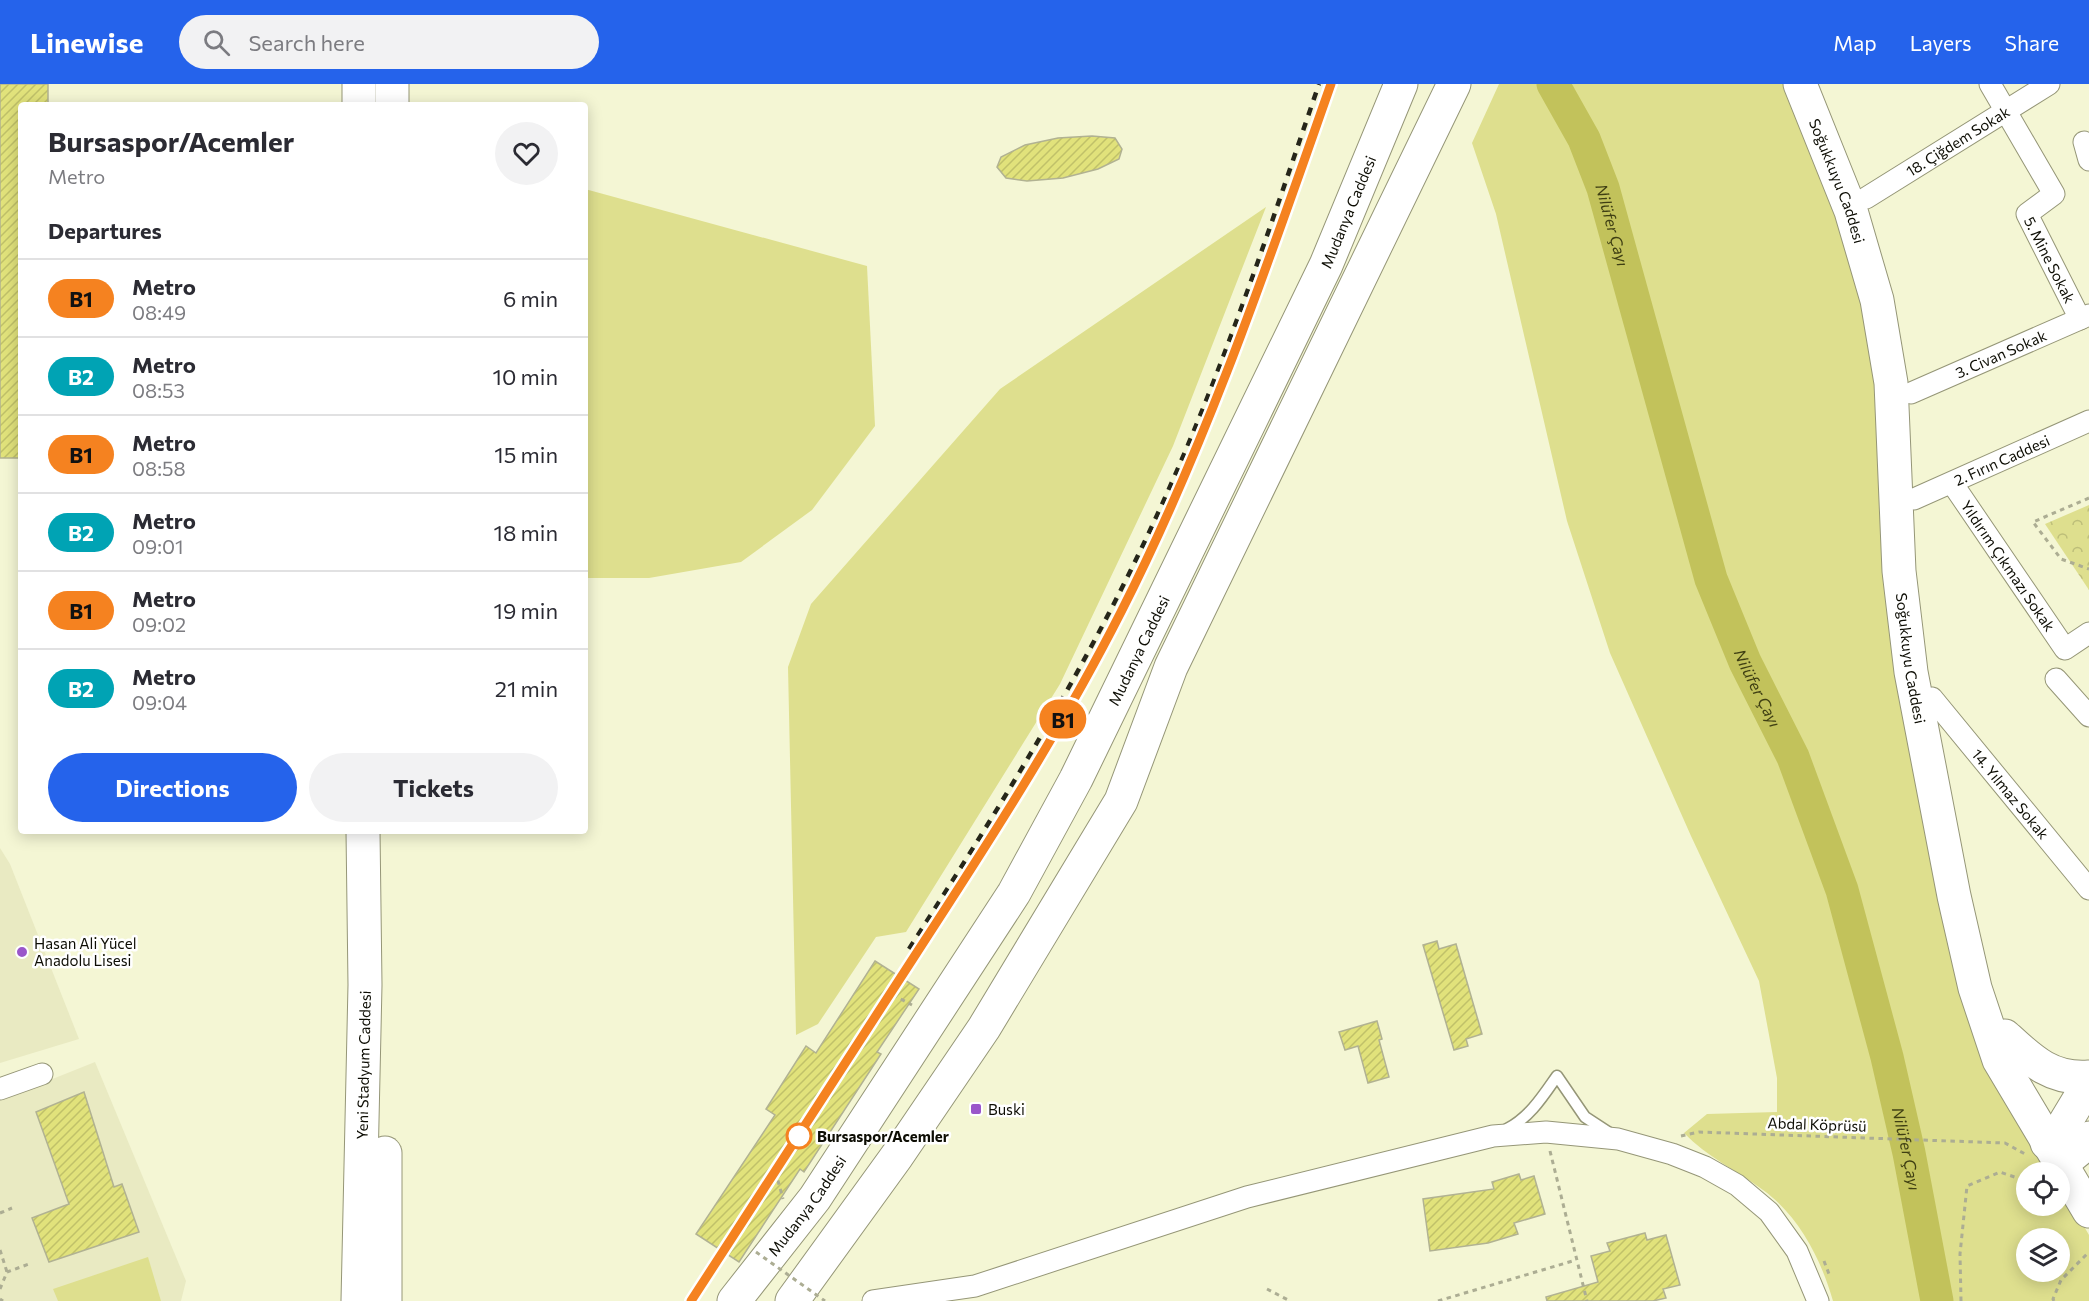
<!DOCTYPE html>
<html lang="en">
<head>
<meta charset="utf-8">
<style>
	body { margin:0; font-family:Commissioner,sans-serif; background:#f2f2f3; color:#2b2b33; height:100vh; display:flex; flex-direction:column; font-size:22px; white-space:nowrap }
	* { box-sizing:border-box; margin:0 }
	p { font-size:20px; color:#7c7c81 }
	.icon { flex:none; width:33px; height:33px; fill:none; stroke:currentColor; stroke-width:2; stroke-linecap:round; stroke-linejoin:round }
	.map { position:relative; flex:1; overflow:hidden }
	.sheet { position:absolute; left:18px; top:18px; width:570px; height:732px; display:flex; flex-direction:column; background:#fff; border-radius:6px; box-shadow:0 3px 15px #0003 }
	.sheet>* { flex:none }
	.badge { padding:0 12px; border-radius:20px; font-size:21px; line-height:39px }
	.controls { position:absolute; left:2016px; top:1078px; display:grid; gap:12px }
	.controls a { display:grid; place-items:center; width:54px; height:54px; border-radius:50%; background:#fff; box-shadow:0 3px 15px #0003; font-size:30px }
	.map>.badge { position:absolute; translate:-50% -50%; box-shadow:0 0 0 3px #fff }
	h2 { padding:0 30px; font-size:22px; line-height:54px }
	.round { display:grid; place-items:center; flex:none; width:63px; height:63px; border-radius:32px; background:#f2f2f3 }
	.headline { display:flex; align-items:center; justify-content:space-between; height:102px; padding:0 30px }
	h1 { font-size:28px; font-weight:700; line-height:45px }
	.primary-button { display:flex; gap:12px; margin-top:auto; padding:12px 30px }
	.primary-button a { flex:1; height:69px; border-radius:36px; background:#2563eb; color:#fff; font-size:24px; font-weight:700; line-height:69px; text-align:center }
	.primary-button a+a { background:#f2f2f3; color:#2b2b33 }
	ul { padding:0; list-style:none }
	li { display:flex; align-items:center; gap:18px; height:78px; padding:0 30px; border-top:2px solid #e1e1e2 }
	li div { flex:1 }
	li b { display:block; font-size:22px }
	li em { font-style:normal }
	li .badge { min-width:66px; font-weight:700; text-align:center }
	header { display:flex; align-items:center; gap:36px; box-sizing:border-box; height:84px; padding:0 30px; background:#2563eb; color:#fff }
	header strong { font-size:28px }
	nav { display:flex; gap:33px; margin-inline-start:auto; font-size:21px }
	.search { width:420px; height:54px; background:#f2f2f3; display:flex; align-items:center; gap:15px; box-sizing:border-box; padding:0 21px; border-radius:33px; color:#7c7c81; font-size:22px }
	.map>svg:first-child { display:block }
</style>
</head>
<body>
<header>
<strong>Linewise</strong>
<div class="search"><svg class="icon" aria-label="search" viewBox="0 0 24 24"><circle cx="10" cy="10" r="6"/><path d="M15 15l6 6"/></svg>Search here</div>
<nav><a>Map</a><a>Layers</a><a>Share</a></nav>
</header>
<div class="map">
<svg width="2089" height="1217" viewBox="0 0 2089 1217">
	<defs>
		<pattern id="park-crowns" width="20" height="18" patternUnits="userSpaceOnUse" patternTransform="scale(1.5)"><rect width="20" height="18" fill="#dedf8e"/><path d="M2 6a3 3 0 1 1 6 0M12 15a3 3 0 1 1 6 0" fill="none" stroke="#bdbe79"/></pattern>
		<pattern id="building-hatch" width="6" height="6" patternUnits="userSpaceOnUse" patternTransform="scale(1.5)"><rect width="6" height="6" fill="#e1e27b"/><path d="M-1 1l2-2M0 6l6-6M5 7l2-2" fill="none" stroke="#c0c169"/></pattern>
	</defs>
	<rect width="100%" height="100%" fill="#f4f6d4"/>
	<g fill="#e9eac2">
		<polygon points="0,764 10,780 79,955 0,979"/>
		<polygon points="95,978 186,1197 181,1217 0,1217 0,1016"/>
	</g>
	<g fill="#dedf8e" fill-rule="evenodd">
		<path d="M1499 0H1790L1863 190 1925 717 2053 1089H2026V1122H2060V1101L2089 1151V1217H1833C1821 1175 1799 1132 1763 1106 1736 1086 1707 1073 1684 1049L1707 1030 1777 1028V994L1759 897 1691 752 1610 569 1567 437 1496 130 1472 59ZM2026 1155H2060V1188H2026Z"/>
		<polygon points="585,105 867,182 875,342 812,426 741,478 649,494 585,494"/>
		<polygon points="1266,123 1173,362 1060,600 906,848 876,853 818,940 796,951 788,583 811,520 1000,305"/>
		<polygon points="148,1173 161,1217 58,1217 53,1205"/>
	</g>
	<polygon fill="url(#park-crowns)" points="2089,421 2089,506 2045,440"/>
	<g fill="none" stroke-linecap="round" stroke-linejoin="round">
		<path stroke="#c2c25b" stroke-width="33" id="s1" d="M1553 0 1584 55 1603 104 1711 495 1745 578 1793 673 1842 806 1887 973 1909 1069 1937 1217"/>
	</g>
	<g fill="url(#building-hatch)" stroke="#b1b292" stroke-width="1.5">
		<polygon points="0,0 48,0 48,21 21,21 21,374 0,374"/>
		<polygon points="1092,52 1115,54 1122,65 1119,75 1098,85 1063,94 1027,97 1006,94 997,83 1001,73 1025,61 1058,54"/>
		<polygon points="1437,857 1439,865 1456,860 1482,950 1466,955 1468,962 1454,966 1423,861"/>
		<polygon points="875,877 919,905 877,968 881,970 804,1088 800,1085 739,1178 696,1150 775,1031 766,1025 806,962 816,969"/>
		<polygon points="1377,937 1382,955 1379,956 1389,993 1368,999 1358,962 1345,966 1339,948"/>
		<polygon points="84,1008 114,1103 122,1100 139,1148 49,1178 32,1134 69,1120 36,1028"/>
		<polygon points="1519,1090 1521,1096 1534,1092 1545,1130 1514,1139 1518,1150 1488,1159 1430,1167 1423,1115 1494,1105 1492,1098"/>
		<polygon points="1645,1149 1647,1156 1666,1151 1680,1201 1663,1205 1666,1214 1653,1217 1547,1217 1546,1213 1598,1198 1591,1172 1610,1167 1607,1159"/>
	</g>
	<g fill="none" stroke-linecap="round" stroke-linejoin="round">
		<g stroke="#959677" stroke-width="13">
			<path id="lane" d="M1507 1045C1530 1033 1543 1012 1557 992L1585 1033 1611 1050"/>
		</g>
		<g stroke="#959677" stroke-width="23">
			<g id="street">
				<path id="s2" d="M1990 0 2054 110 2027 130 2080 235"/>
				<polyline points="2084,58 2089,76"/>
				<path id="s3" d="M1866 114 2049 0"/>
				<path id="s4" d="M1911 309 2089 231"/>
				<path id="s5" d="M1952 399 2065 565 2089 549"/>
				<path id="s6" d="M1914 415 2089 337"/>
				<polyline points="2056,595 2089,632"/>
				<path id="s7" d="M1932 614 2089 805"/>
				<polyline points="0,1005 42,990"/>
				<polyline points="873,1217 975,1202 1247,1113 1493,1052 1546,1048 1618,1055 1672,1070 1705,1083 1737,1101 1769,1128 1797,1167 1818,1217"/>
			</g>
		</g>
		<g stroke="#959677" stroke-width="35">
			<g id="primary">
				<path id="s8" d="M1800 0 1851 127 1877 216 1891 299 1899 487 1911 588 1954 812 1975 904 1999 976 2089 1127"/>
				<polyline points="359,21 359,0"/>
				<polyline points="392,21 392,0"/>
				<path d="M2005 952C2031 976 2051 996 2089 993"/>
				<polyline points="2047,1059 2057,1052 2089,999"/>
				<polyline points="385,1069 385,1217"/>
				<polyline points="2060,1081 2082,1063 2089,1054"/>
				<path id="s9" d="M358 1217 365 901 363 747"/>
			</g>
		</g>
		<g stroke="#959677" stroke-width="35">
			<g id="highway">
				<path id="s10" d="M734 1217 815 1114 1014 809 1076 695 1326 181 1401 0"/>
				<polyline points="792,1217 897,1072 984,944 1121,717 1171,583 1454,0"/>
			</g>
		</g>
		<g stroke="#acad93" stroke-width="3" stroke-dasharray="4.5 4.5" stroke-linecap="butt">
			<polyline points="2089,414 2033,438 2061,475 2089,485"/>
			<polyline points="857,954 886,907 912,921"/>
			<polyline points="1681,1052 1699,1048 2005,1059 2025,1070"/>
			<polyline points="1550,1067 1587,1217"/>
			<polyline points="781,1072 774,1082 783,1115"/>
			<polyline points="0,1129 12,1124"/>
			<polyline points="0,1166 7,1188"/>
			<polyline points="1824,1177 1829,1190"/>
			<polyline points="0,1205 7,1188 29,1180"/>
			<polyline points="1267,1205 1290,1217"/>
			<polyline points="0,1215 3,1217"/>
			<polyline points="1438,1217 1576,1176"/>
			<polyline points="1961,1217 1960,1170 1967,1102 2000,1088 2026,1097"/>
			<polyline points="2054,1217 2053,1215 2061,1196 2089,1168"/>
		</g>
		<use href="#lane" stroke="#fff" stroke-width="10"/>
		<use href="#street" stroke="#fff" stroke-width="21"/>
		<use href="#primary" stroke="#fff" stroke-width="33"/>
		<use href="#highway" stroke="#fff" stroke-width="33"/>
		<g stroke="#26261a" stroke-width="4.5" stroke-dasharray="8 8" stroke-linecap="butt">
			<path d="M909 865C1004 717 1096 569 1168 407 1227 275 1272 137 1319 0"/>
			<path d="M916 870C1013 723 1103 574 1176 414 1237 280 1283 139 1331 0"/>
		</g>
		<polyline stroke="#acad93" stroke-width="3" stroke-dasharray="4.5 4.5" stroke-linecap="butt" points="756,1168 825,1217"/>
	</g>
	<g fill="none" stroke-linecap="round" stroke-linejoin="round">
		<g stroke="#fff" stroke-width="14">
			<path id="line" d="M691 1217C766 1103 840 988 914 873 987 761 1060 648 1121 528 1207 359 1268 179 1331 0"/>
		</g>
		<use href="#line" stroke="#f58220" stroke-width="9"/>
	</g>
	<g fill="#9a56ca" stroke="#fff" stroke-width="2">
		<circle cx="22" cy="868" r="6"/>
		<rect x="970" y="1019" width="12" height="12" rx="3"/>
	</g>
	<circle fill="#fff" stroke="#f58220" stroke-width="3" cx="799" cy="1052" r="12"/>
	<g text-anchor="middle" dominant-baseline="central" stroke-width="5" stroke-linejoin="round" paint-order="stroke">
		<g font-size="15" fill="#0d0d04" stroke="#fff">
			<text stroke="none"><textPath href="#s3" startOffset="108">18. Çiğdem Sokak</textPath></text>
			<text stroke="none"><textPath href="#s8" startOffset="104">Soğukkuyu Caddesi</textPath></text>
			<text stroke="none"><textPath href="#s10" startOffset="1254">Mudanya Caddesi</textPath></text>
			<text stroke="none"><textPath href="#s2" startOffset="212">5. Mine Sokak</textPath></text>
			<text stroke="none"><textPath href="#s4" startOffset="98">3. Civan Sokak</textPath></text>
			<text stroke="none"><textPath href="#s6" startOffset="96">2. Fırın Caddesi</textPath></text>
			<text stroke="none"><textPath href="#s5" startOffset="100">Yıldırım Çıkmazı Sokak</textPath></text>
			<text stroke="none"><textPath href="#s10" startOffset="768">Mudanya Caddesi</textPath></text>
			<text stroke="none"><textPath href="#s8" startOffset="590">Soğukkuyu Caddesi</textPath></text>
			<text stroke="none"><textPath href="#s7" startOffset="124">14. Yılmaz Sokak</textPath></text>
			<text stroke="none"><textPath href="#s9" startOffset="236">Yeni Stadyum Caddesi</textPath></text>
			<text transform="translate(1817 1040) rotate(2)">Abdal Köprüsü</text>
			<text stroke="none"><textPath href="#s10" startOffset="120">Mudanya Caddesi</textPath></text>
		</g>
		<g font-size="15" fill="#0d0d04" stroke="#fff" text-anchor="start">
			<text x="34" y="859">Hasan Ali Yücel<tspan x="34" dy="17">Anadolu Lisesi</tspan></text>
			<text x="988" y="1025">Buski</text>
		</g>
		<g font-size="15" font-weight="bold" fill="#0d0d04" stroke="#fff" text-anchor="start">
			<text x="817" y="1052">Bursaspor/Acemler</text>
		</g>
		<g font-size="16" font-style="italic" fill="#3f3f13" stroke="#fff">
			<text stroke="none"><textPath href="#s1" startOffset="154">Nilüfer Çayı</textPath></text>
			<text stroke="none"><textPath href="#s1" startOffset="640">Nilüfer Çayı</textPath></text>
			<text stroke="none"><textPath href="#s1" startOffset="1126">Nilüfer Çayı</textPath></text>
		</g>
	</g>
</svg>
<div class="controls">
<a><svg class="icon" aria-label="locate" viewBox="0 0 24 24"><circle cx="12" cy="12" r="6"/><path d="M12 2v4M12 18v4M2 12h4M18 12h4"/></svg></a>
<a><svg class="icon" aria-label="layers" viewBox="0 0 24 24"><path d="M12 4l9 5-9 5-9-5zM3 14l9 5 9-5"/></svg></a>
</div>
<b class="badge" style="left:1063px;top:635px;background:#f58220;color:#111">B1</b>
<section class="sheet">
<div class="headline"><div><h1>Bursaspor/Acemler</h1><p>Metro</p></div><a class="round"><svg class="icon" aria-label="heart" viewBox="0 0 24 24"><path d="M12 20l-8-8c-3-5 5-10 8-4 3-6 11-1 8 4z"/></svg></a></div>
<h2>Departures</h2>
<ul>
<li><span class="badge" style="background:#f58220;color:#111">B1</span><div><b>Metro</b><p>08:49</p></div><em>6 min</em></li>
<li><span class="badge" style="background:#00a3b4;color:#fff">B2</span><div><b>Metro</b><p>08:53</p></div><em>10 min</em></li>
<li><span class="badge" style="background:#f58220;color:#111">B1</span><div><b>Metro</b><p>08:58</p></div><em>15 min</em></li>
<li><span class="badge" style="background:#00a3b4;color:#fff">B2</span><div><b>Metro</b><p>09:01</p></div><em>18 min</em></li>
<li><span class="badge" style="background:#f58220;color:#111">B1</span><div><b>Metro</b><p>09:02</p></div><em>19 min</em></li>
<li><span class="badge" style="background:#00a3b4;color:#fff">B2</span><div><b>Metro</b><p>09:04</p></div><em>21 min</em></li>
</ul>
<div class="primary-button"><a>Directions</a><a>Tickets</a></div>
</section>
</div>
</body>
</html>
